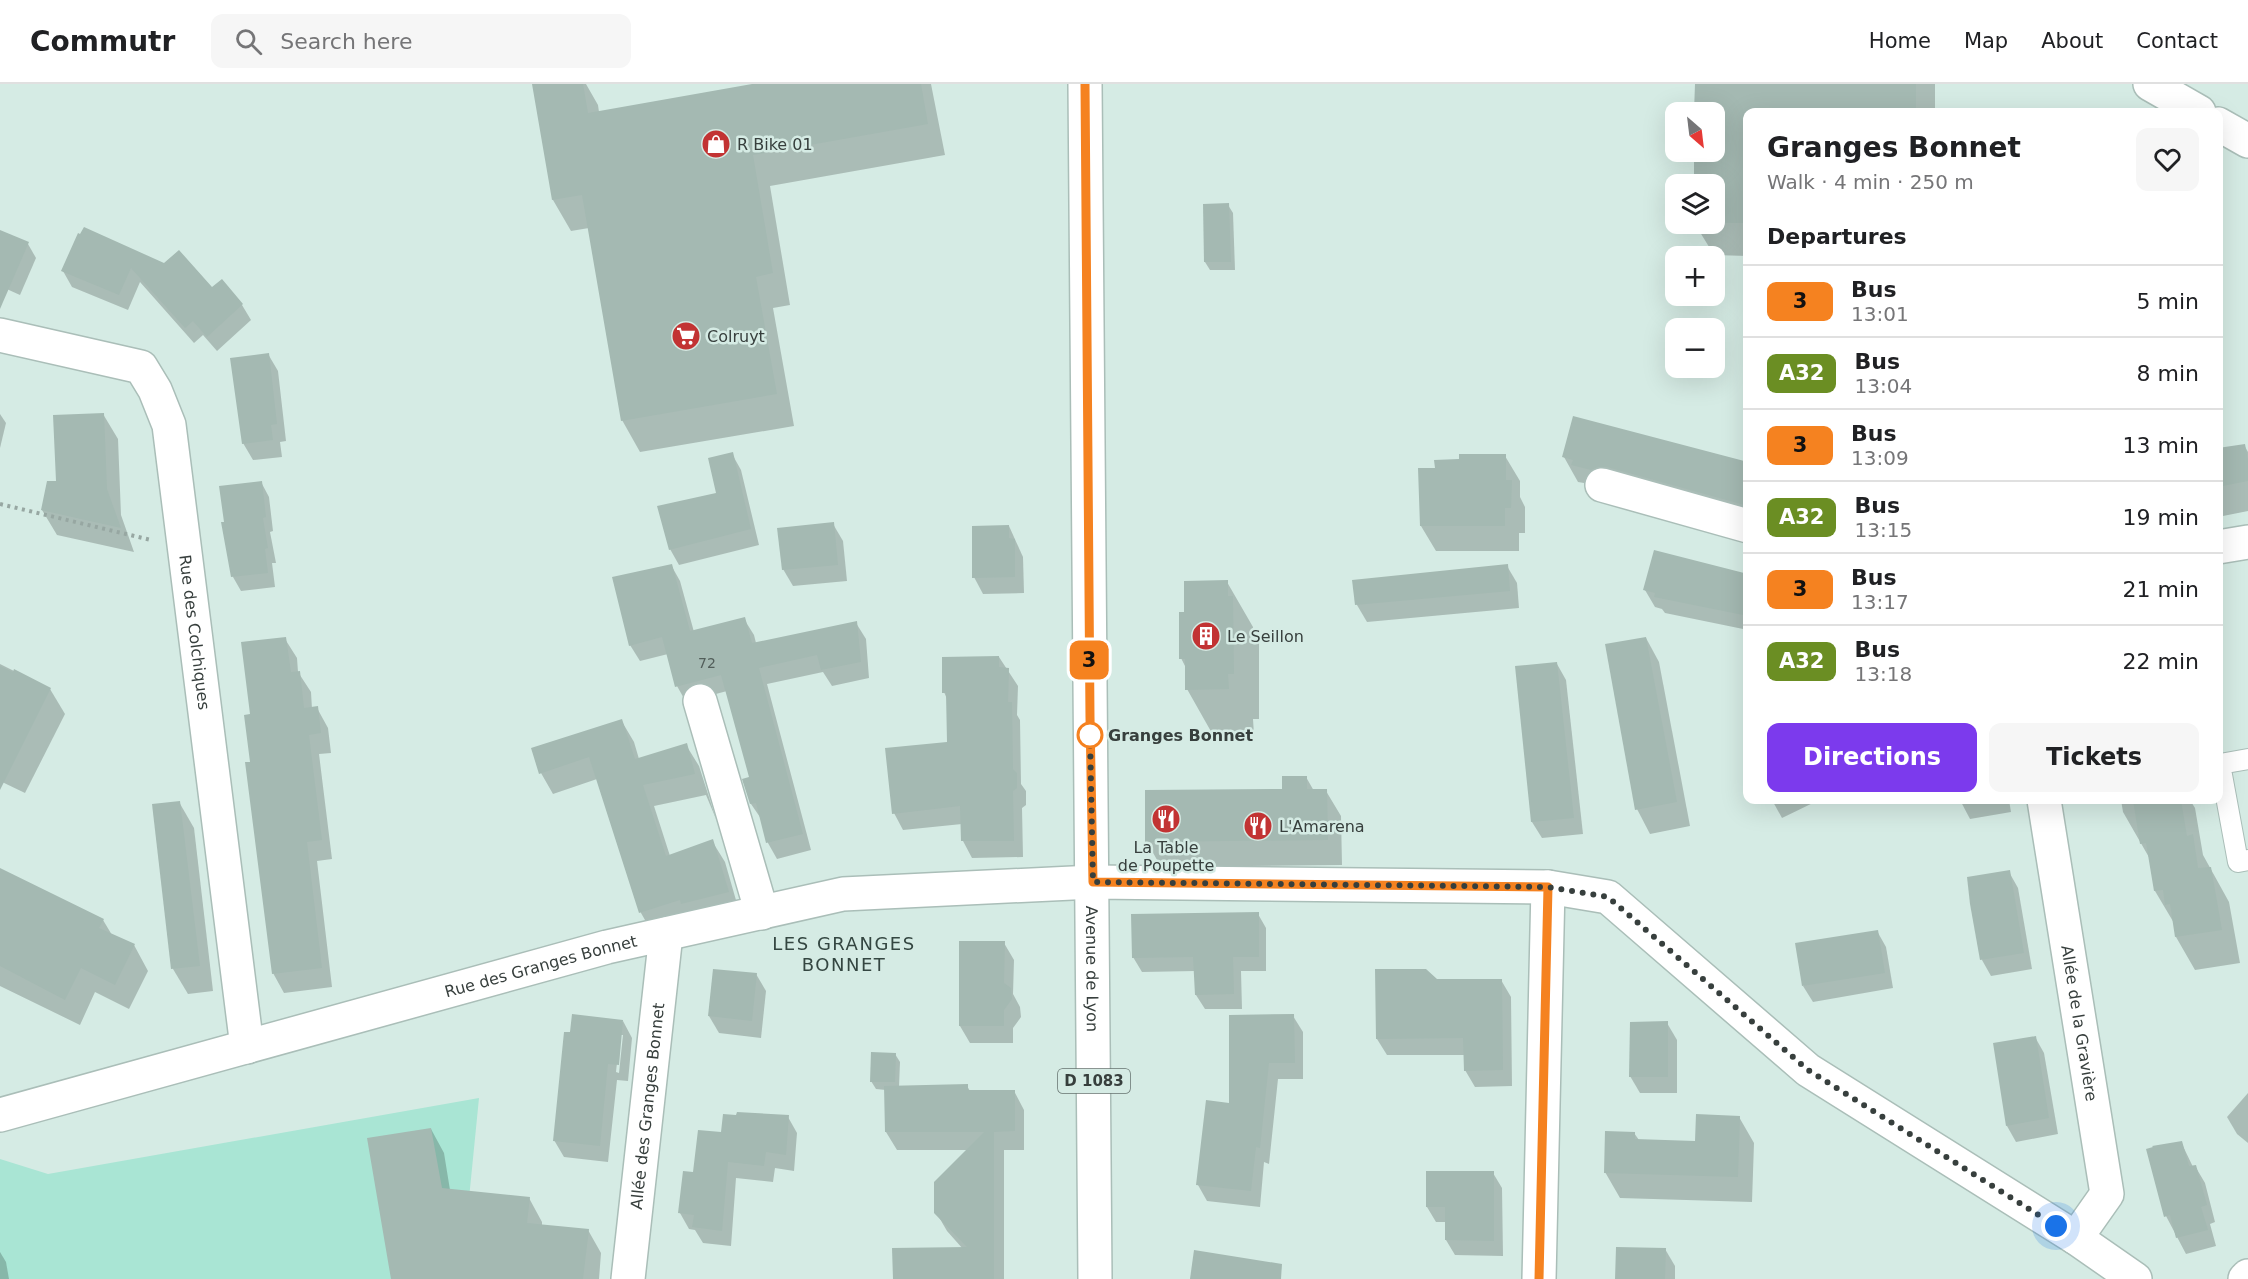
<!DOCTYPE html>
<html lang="en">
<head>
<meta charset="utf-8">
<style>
	body { margin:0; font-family:"DejaVu Sans",sans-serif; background:#f6f6f6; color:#202124; height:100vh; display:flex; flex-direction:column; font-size:22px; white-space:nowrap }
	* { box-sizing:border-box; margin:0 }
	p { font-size:20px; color:#757577 }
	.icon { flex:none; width:33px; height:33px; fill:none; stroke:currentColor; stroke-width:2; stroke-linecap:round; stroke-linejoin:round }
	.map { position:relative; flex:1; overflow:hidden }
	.sheet { position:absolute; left:1743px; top:24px; width:480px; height:696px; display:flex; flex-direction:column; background:#fff; border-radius:12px; box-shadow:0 6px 24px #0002 }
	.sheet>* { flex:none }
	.badge { padding:0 12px; border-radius:9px; font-size:21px; line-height:39px }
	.needle { width:39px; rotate:152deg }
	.tools { position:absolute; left:1665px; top:18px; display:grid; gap:12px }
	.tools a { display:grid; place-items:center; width:60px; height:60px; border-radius:12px; background:#fff; box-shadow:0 6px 24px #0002; font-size:30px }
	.you { position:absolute; width:30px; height:30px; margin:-15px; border:4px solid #fff; border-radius:50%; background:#1a73e8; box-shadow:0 0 0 9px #1a73e833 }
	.map>.badge { position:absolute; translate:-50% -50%; box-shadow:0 0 0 3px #fff }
	h2 { padding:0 24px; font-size:22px; line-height:54px }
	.round { display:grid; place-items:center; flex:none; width:63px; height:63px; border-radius:12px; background:#f6f6f6 }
	.overview { display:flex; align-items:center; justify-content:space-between; height:102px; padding:0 24px }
	h1 { font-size:28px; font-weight:700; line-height:45px }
	.primary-button { display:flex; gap:12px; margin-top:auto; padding:12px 24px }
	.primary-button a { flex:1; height:69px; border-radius:12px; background:#7c3aed; color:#fff; font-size:24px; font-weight:700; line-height:69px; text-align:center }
	.primary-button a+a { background:#f6f6f6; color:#202124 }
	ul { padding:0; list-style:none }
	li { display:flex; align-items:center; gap:18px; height:72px; padding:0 24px; border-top:2px solid #e0e0e0 }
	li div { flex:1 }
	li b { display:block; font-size:22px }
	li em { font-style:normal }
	li .badge { min-width:66px; font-weight:700; text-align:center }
	header { display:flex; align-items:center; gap:36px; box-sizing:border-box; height:84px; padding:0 30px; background:#fff; border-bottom:2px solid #e0e0e0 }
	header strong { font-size:28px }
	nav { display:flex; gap:33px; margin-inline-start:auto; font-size:21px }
	.search { width:420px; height:54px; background:#f6f6f6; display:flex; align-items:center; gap:15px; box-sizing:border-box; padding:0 21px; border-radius:12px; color:#757577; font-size:22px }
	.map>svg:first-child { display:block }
</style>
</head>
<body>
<header>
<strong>Commutr</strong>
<div class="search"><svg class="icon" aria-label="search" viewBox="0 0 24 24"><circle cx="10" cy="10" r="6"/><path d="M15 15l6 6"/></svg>Search here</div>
<nav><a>Home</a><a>Map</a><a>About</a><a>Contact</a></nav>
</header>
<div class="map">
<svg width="2248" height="1195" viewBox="0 0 2248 1195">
	<rect width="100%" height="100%" fill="#d5ebe4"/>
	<polygon fill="#a9e5d4" points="479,1014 461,1195 0,1195 0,1075 48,1090"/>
	<g fill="#0003" fill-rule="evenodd">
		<polygon points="534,0 586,0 598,21 599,28 761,0 931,0 945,71 770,102 790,221 773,224 794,342 640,368 622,336 589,144 571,147 553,116"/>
		<polygon points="1696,0 1935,0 1935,28 1748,28 1748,172 1714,171 1695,140 1714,140 1714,100 1695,100 1695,68 1714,68 1714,28 1696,28"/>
		<polygon points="1228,121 1233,129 1235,186 1210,186 1205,178"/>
		<polygon points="0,148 28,160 36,174 20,211 0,202"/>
		<polygon points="79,151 212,206 222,197 242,221 251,236 217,267 203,251 194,259 140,198 128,226 72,203 63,187"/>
		<polygon points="268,270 278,287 286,357 280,358 282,373 253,376 243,359"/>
		<polygon points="0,330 6,339 0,364"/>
		<polygon points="103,330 118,355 121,431 134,468 57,451 42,426 57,398"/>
		<polygon points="2244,361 2248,368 2248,427 2218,433 2218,366"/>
		<polygon points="732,370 741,386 759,461 679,481 670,465 717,410"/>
		<polygon points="1505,372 1520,397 1520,413 1525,423 1525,449 1519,449 1519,467 1436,467 1421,442 1436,386 1461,377"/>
		<polygon points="1564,373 1748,379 1748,443 1587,406 1584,399 1578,398"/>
		<polygon points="261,398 269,413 273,447 270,448 276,479 272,479 275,503 241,507 233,493"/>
		<polygon points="833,440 843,457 847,497 793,502 783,485"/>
		<polygon points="1009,442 1023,473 1024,509 983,510 974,493"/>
		<polygon points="671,481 680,497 694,548 744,535 754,551 756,559 856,539 866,555 869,594 832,602 823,588 767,600 811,766 777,775 768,759 762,736 751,720 751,694 727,607 686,618 677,602 668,570 640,577 630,561"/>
		<polygon points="1507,482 1517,499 1519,524 1367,538 1357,521 1354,497"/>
		<polygon points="1748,492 1748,546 1665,529 1662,525 1655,523 1645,506"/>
		<polygon points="1227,498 1253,543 1253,550 1259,559 1259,635 1253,635 1254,651 1213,651 1187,605 1186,584 1181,574 1186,530"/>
		<polygon points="1646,554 1659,578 1690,742 1650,750 1637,725"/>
		<polygon points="285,555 297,574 298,588 311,608 312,625 317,624 328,644 331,669 319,670 332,775 317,777 332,903 284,909 273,889 251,679 252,632"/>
		<polygon points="999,573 1018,602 1017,631 1020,636 1021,700 1026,707 1026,721 1022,724 1023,773 972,774 963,757 962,740 903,746 894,729 948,659 947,615 944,608"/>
		<polygon points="0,580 50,605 65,630 25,709 0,697"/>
		<polygon points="1557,580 1566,596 1583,750 1542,754 1532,738"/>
		<polygon points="621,636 634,658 639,675 686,661 699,682 716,735 706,711 654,722 670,772 712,757 725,778 740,830 653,850 641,829 597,695 553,710 541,689"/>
		<polygon points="1748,653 1748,664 1743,655"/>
		<polygon points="1306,693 1314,707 1326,707 1341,732 1342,781 1161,783 1147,758 1283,707"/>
		<polygon points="1772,716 1816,716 1817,717 1782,734"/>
		<polygon points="1960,716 2009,716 2011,728 1970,735"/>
		<polygon points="2121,716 2190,716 2195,724 2203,771 2229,818 2240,879 2195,886 2176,853 2174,839 2155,807 2150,775 2123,728"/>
		<polygon points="179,718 194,744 213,907 188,910 173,885"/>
		<polygon points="0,785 103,836 112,851 134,861 148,887 129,925 95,908 80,941 0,902"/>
		<polygon points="2009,788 2018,804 2032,885 1991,892 1982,876"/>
		<polygon points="1258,830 1266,844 1266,887 1241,887 1242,925 1205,925 1196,911 1195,887 1142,888 1133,873"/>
		<polygon points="1877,847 1886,863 1893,904 1813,918 1803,902"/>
		<polygon points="1004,859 1014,876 1013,910 1020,923 1021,933 1013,944 1013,959 970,959 960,942"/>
		<polygon points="756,890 766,907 761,954 719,949 709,932"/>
		<polygon points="1436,896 1501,896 1511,913 1512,1002 1475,1003 1465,986 1465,971 1387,971 1377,955"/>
		<polygon points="1293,932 1303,948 1303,995 1278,995 1269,1080 1264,1078 1260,1123 1207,1117 1198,1101 1230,1020"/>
		<path d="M623 937 632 954 628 997 617 996 608 1078 564 1073 554 1056ZM620 951H623L619 989 616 988Z"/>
		<polygon points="1667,939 1677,956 1677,1009 1640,1009 1630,992"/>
		<polygon points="2035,953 2044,969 2058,1050 2016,1058 2007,1042"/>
		<polygon points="895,970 900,978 899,1003 967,1002 970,1007 1014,1007 1024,1026 1024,1066 1004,1066 1004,1195 894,1195 963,1165 947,1147 936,1128 967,1066 897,1066 886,1048 886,1006 876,1005 871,997"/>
		<polygon points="2248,1009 2248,1059 2237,1050 2227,1033"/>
		<polygon points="788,1033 797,1049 794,1087 775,1084 773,1098 736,1094 731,1162 703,1159 695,1146 689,1145 680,1129 694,1090 723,1050"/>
		<polygon points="1739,1033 1754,1059 1752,1118 1620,1114 1605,1088 1634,1049 1639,1056 1697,1058"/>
		<polygon points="431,1045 444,1069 450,1106 529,1114 542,1138 542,1142 588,1146 601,1169 599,1195 393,1195"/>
		<polygon points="2181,1058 2193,1083 2195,1082 2205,1099 2215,1138 2210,1140 2216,1162 2186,1170 2166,1132"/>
		<polygon points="1493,1089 1502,1104 1503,1172 1455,1171 1446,1156 1447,1138 1436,1138 1427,1123"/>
		<polygon points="1665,1165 1675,1182 1675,1195 1617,1195"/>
		<polygon points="0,1168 6,1178 9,1195 0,1195"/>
	</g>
	<g fill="#a4b9b2">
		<polygon points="532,0 583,0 588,29 752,0 921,0 928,40 753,71 773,189 756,193 777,310 621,337 582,111 552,116"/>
		<polygon points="1695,0 1916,0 1916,28 1748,28 1748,139 1714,139 1714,100 1694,100 1694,68 1714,68 1714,28 1694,28"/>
		<polygon points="1229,119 1231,178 1204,178 1203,120"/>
		<polygon points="84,143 164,179 179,166 212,203 222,195 243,220 207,253 193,237 185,244 131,184 119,211 61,187 78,149 80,150"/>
		<polygon points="0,146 29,158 0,225"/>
		<polygon points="269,269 277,340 271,341 273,356 242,360 230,274"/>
		<polygon points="104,329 107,405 121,444 41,426 47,397 56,397 53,331"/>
		<polygon points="1573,332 1748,378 1748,422 1607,383 1598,383 1591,386 1571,381 1573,376 1562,373"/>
		<polygon points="2245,360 2248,376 2248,397 2218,403 2218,364"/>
		<polygon points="733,368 751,445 669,466 657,422 716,409 708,374"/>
		<polygon points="1459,370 1506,370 1506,396 1512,396 1511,424 1505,424 1505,442 1420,442 1418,384 1435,384 1434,376 1459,375"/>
		<polygon points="262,397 266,433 263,434 268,464 265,465 268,489 231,493 221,438 224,438 219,402"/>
		<polygon points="834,438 838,481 782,486 777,444"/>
		<polygon points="1009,441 1009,454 1015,455 1015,493 972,494 972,442"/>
		<polygon points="1654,466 1748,490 1748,532 1654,513 1655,509 1643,506"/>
		<polygon points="672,480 690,547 745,533 752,559 857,537 861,578 821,586 817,571 759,584 803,750 766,759 756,719 750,720 742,695 749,693 721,591 675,603 662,553 629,562 612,493"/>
		<polygon points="1508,480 1510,507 1355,521 1352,496"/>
		<polygon points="1228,496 1228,512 1233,512 1234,590 1228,590 1229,605 1185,606 1185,575 1179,575 1179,528 1184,528 1184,497"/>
		<polygon points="286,553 291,588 300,587 304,624 318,622 321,649 309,651 322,756 307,758 322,884 272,890 245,678 250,678 244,631 250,630 241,558"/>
		<polygon points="1646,553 1677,718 1635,726 1605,560"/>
		<polygon points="999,572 999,583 1009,584 1008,618 1012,618 1013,685 1017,689 1017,704 1013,707 1014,757 961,757 960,722 892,730 885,664 947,658 946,609 942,609 942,573"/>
		<polygon points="1557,578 1574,734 1531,738 1515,582"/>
		<polygon points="0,582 13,588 14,585 51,604 0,706"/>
		<polygon points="622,635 635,675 687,659 695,690 643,701 666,772 713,755 729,808 681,820 680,816 639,829 589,673 539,690 531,664"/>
		<polygon points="1282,692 1307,692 1307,705 1327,705 1328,756 1145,758 1145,706 1282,705"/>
		<polygon points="2133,716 2181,716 2187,752 2193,750 2198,784 2211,783 2222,846 2175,853 2170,820 2165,821 2163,806 2154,807 2146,759 2140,760"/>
		<polygon points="180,717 200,882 171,885 152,720"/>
		<polygon points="0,784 104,835 99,844 135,860 115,901 81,884 65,916 0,882"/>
		<polygon points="2010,786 2024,869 1980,876 1970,820 1967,793"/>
		<polygon points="1259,828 1259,873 1233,873 1234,910 1195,911 1193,873 1132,874 1131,830"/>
		<polygon points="1878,846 1885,889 1802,902 1795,859"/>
		<polygon points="959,857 1005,857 1004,899 1011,904 1012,915 1004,926 1004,942 959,942"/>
		<polygon points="713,885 757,889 752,937 708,932"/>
		<polygon points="1375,885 1426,885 1437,895 1502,895 1503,986 1464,987 1463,954 1376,955"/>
		<polygon points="572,930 623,936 619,981 608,980 600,1062 553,1057 564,948 570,948"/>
		<polygon points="1294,930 1295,979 1269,979 1260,1064 1256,1063 1251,1107 1196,1101 1206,1016 1229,1019 1229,931"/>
		<polygon points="1668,937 1668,993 1629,993 1630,938"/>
		<polygon points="2036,952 2049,1034 2006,1042 1993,959"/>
		<polygon points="871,968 896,969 895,998 870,998"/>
		<polygon points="968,1000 968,1006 1015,1006 1015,1047 994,1048 994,1195 893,1195 892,1164 967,1163 934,1129 934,1098 984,1048 885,1048 884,1002"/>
		<polygon points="737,1028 789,1031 786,1071 766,1068 764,1082 728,1078 722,1147 692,1143 694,1131 678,1129 683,1087 693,1088 698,1046 721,1048 723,1030 736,1031"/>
		<polygon points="1696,1030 1740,1032 1738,1093 1604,1089 1605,1047 1635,1048 1635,1055 1695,1057"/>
		<polygon points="431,1044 442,1104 530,1113 527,1139 589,1145 583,1195 391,1195 367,1054"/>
		<polygon points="2182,1057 2189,1082 2196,1081 2207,1121 2201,1123 2208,1146 2176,1154 2170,1131 2164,1133 2146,1065 2153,1063 2152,1062"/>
		<polygon points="1426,1087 1494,1087 1494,1157 1445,1156 1445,1123 1426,1123"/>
		<polygon points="1616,1163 1666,1164 1665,1195 1615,1195"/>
		<polygon points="1194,1166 1282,1180 1281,1195 1190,1195"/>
	</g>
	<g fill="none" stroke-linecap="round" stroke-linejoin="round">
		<g stroke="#aabeb8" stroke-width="22">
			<polyline id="lane" points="2248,675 2220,680 2238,778 2248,776"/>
		</g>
		<g stroke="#aabeb8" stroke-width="36">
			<g id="street">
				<polyline points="2150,0 2199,28"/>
				<polyline points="2218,40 2248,57"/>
				<path id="s1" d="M0 251 141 283 155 306 169 341 247 963"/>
				<polyline points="1602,401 1748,442"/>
				<polyline points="2218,463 2248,458"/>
				<polyline points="700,617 762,829"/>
				<path id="s2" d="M2044 716 2107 1110 2076 1154"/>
				<path id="s3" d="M0 1031 607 863 843 810 1093 798 1548 803 1608 813 1808 986 2076 1154 2135 1195"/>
				<path id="s4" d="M628 1195 666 850"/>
				<polyline points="1539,1195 1548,803"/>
				<polyline points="2245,1195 2248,1192"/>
			</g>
		</g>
		<g stroke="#aabeb8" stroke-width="36">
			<g id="primary">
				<path id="s5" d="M1085 0 1095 1195"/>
			</g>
		</g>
		<polyline stroke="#97a7a2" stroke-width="4" stroke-dasharray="3 4.5" stroke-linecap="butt" points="0,420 151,456"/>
		<use href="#lane" stroke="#fff" stroke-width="20"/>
		<use href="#street" stroke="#fff" stroke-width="33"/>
		<use href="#primary" stroke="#fff" stroke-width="33"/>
	</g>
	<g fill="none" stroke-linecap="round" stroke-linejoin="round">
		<g stroke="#fff" stroke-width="14">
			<polyline id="line" points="1085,0 1090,633 1093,798 1548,803 1539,1195"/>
		</g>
		<use href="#line" stroke="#f58220" stroke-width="9"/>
		<polyline stroke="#373f3d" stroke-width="6" stroke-dasharray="0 10.8" points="1090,651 1093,798 1548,803 1608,813 1808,986 2056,1142"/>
	</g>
	<defs>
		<g id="shop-disc" transform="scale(1.5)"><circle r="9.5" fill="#c23333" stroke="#d5ebe4"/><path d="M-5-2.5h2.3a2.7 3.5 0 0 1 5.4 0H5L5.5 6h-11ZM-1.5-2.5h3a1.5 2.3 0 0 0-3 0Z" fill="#fff"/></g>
		<g id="supermarket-disc" transform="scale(1.5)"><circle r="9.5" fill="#c23333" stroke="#d5ebe4"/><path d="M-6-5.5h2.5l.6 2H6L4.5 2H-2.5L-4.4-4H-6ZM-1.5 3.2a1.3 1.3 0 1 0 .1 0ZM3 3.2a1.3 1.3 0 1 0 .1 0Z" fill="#fff"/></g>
		<g id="building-disc" transform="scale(1.5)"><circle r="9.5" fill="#c23333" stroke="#d5ebe4"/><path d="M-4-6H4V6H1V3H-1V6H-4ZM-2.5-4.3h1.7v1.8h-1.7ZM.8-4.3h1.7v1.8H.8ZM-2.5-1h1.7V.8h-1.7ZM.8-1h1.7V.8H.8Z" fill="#fff"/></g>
		<g id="restaurant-disc" transform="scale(1.5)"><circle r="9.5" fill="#c23333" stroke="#d5ebe4"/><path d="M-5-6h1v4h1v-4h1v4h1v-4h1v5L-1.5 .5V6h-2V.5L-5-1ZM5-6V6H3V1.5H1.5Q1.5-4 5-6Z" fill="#fff"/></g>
	</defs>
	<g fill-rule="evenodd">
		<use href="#shop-disc" x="716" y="60"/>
		<use href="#supermarket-disc" x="686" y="252"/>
		<use href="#building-disc" x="1206" y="552"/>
		<use href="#restaurant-disc" x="1166" y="735"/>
		<use href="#restaurant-disc" x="1258" y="742"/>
	</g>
	<circle fill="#fff" stroke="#f58220" stroke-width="3" cx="1090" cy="651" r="12"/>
	<g text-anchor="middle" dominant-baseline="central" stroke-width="5" stroke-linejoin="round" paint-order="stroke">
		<g font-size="14" fill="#525e5a">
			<text x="707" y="579">72</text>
		</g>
		<rect fill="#d5ebe4" stroke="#66736f" stroke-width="1.5" x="1058" y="985" width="72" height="24" rx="4.5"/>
		<g font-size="15" font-weight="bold" fill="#373f3d">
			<text x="1094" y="997">D 1083</text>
		</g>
		<g font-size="16" fill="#373f3d" stroke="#d5ebe4" text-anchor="start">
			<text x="737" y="60">R Bike 01</text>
			<text x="707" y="252">Colruyt</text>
			<text x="1227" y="552">Le Seillon</text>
			<text x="1279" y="742">L'Amarena</text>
			<text x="1166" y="763" text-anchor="middle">La Table<tspan x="1166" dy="18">de Poupette</tspan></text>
		</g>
		<g font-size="16" fill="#373f3d" stroke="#d5ebe4">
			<text stroke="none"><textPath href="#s1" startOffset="418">Rue des Colchiques</textPath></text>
			<text stroke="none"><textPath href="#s3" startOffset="561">Rue des Granges Bonnet</textPath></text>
			<text stroke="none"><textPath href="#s5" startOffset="885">Avenue de Lyon</textPath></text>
			<text stroke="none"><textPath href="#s2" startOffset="226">Allée de la Gravière</textPath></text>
			<text stroke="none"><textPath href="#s4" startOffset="174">Allée des Granges Bonnet</textPath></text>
		</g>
		<g font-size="16" font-weight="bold" fill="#373f3d" stroke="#d5ebe4" text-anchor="start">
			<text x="1108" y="651">Granges Bonnet</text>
		</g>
		<g font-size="18" letter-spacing="1.5" fill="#344641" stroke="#d5ebe4">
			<text x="844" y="859">LES GRANGES<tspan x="844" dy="21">BONNET</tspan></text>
		</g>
	</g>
</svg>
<div class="tools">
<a><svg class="needle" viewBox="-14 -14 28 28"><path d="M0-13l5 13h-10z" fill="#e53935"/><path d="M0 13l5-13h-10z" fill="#757577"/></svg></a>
<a><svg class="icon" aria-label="layers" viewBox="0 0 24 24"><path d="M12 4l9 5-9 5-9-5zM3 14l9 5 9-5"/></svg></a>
<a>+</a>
<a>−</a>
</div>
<div class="you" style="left:2056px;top:1142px"></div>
<b class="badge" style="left:1089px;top:576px;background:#f58220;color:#111">3</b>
<section class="sheet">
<div class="overview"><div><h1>Granges Bonnet</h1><p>Walk · 4 min · 250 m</p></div><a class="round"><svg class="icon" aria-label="heart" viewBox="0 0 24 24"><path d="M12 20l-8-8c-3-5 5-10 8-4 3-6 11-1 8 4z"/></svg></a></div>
<h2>Departures</h2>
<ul>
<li><span class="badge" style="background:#f58220;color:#111">3</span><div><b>Bus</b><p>13:01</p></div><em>5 min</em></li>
<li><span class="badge" style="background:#6b8e23;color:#fff">A32</span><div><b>Bus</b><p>13:04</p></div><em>8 min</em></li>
<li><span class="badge" style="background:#f58220;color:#111">3</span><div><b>Bus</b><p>13:09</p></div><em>13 min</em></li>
<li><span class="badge" style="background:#6b8e23;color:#fff">A32</span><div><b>Bus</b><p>13:15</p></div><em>19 min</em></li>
<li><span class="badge" style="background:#f58220;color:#111">3</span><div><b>Bus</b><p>13:17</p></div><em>21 min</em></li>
<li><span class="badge" style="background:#6b8e23;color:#fff">A32</span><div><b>Bus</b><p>13:18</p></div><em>22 min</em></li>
</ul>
<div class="primary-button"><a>Directions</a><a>Tickets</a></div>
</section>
</div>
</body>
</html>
